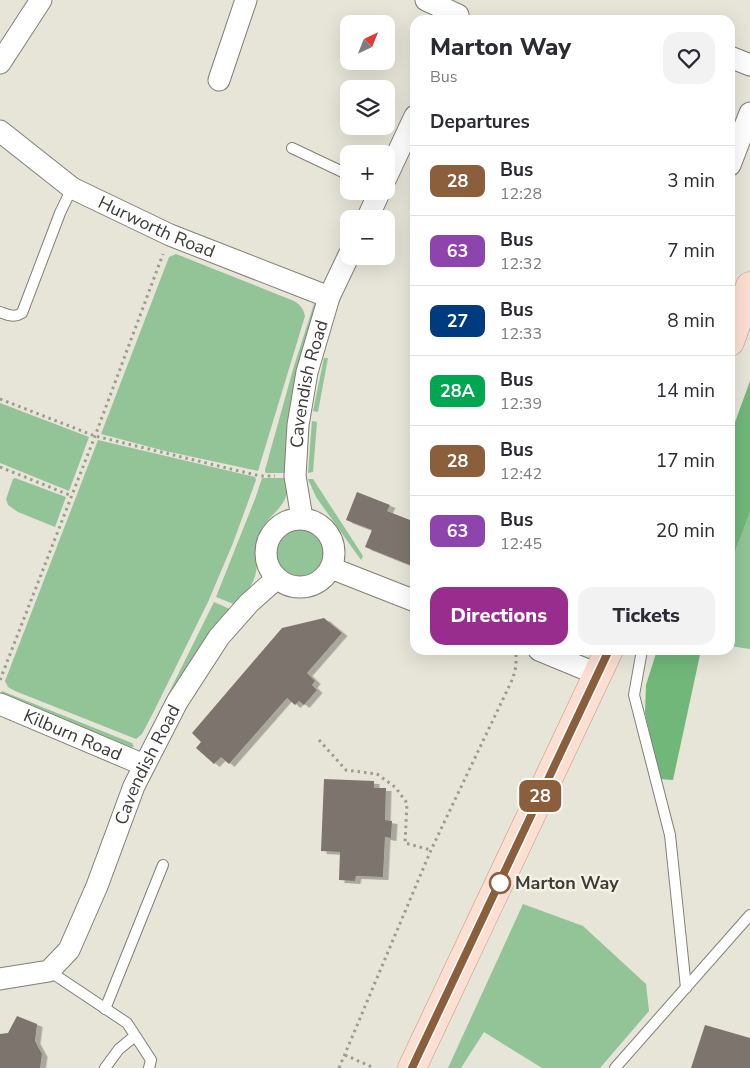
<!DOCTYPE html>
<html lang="en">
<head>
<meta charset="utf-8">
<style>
	body { margin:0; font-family:"Nunito Sans",sans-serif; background:#f2f2f3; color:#2b2b33; height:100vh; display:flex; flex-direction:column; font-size:19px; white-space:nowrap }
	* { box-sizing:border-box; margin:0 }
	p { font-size:16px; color:#7c7c81 }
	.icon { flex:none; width:28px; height:28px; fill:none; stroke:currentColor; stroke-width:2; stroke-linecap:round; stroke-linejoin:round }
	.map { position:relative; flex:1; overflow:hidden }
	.drawer { position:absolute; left:410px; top:15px; width:325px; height:640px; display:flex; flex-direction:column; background:#fff; border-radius:15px; box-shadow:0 5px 20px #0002 }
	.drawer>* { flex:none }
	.badge { padding:0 10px; border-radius:8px; font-size:18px; line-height:32px }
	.needle { width:32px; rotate:43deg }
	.fabs { position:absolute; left:340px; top:15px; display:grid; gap:10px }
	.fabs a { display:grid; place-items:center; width:55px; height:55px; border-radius:10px; background:#fff; box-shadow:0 5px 20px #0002; font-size:25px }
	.map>.badge { position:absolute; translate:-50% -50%; box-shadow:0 0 0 2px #fff }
	h2 { padding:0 20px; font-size:19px; line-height:45px }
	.round { display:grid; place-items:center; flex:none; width:52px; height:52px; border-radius:15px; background:#f2f2f3 }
	.summary { display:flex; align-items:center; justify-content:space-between; height:85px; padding:0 20px }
	h1 { font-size:24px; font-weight:800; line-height:38px }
	.primary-button { display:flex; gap:10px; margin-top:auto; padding:10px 20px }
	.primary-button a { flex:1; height:58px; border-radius:15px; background:#992d8e; color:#fff; font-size:20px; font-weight:800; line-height:58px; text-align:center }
	.primary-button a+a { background:#f2f2f3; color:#2b2b33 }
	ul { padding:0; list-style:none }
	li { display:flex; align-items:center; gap:15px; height:70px; padding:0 20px; border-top:1px solid #e1e1e2 }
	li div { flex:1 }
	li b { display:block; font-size:19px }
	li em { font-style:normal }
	li .badge { min-width:55px; font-weight:700; text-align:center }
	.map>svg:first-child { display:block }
</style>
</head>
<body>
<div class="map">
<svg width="750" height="1068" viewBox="0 0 750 1068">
	<defs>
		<filter id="shadow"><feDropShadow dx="5.5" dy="3" stdDeviation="0" flood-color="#0004"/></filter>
	</defs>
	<rect width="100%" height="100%" fill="#e7e4d8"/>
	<g fill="#92c497">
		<path d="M176 254 294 301C301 305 303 309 305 316L258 471 165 451 101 434 169 257Z"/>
		<polygon points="314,304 316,305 287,473 266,473 265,472 265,470 294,366"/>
		<polygon points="324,358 328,358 318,412 313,411"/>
		<polygon points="0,403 89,437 69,491 0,463"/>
		<polygon points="312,421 317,422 313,472 308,473"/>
		<polygon points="98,440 255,477 256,480 233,543 208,602 152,715 142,734 136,739 15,691 8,687 5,681"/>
		<polygon points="15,478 66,497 55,527 18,512 8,505 6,499 13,479"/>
		<path d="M262 478H288C290 508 272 510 260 531 252 546 259 557 256 572 254 585 243 596 236 605L216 597 255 499Z"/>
		<polygon points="308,479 313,479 363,556 361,560 316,497"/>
		<polygon points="750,512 750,649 730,646 730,566"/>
		<circle cx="300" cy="553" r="26"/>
		<polygon points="214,602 232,610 145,741"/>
		<polygon points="2,691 132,743 134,747 128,747 0,696"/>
		<polygon points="523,904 583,926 646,984 649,1011 600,1068 542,1068 484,1032 461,1068 448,1068"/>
	</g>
	<g fill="#70b779">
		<polygon points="750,381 750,512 730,566 730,436"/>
		<polygon points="657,650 701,650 673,780 660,779 645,713 646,685"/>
	</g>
	<g fill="#7d756d" filter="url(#shadow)">
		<polygon points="357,492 390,505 387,511 415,522 415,567 365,547 372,530 346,520"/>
		<polygon points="324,618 342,633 307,673 315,681 312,685 317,690 304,705 299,701 295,705 287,698 229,764 221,757 214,764 196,748 201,742 192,733 282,628"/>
		<polygon points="324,779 374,781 374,788 386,788 385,820 392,821 391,838 385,837 383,877 356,876 355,881 339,880 340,852 321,851"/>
		<polygon points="17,1016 37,1024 35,1041 42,1054 40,1068 0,1068 0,1034 8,1033"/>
		<polygon points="705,1025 750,1038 750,1068 691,1068"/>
	</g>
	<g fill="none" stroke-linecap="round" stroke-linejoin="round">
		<g stroke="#837f75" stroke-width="12">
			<g id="service">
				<polyline points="292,148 349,175"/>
				<path d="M0 312C8 315 14 318 22 313L60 213 72 188"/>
				<polyline points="642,650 634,695 670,835 686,988"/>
				<polyline points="49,971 127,1023 151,1060 149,1068"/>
				<polyline points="105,1009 163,865"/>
				<polyline points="105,1068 119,1049 135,1036"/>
				<polyline points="615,1068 750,915"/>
			</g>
		</g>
		<g stroke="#837f75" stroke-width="23">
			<g id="minor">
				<polyline points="426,0 458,15"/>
				<polyline points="730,57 750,65"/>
				<polyline points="0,63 41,0"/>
				<polyline points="219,80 246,0"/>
				<path id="s1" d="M0 131 72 188 170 235 329 297"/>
				<polyline points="730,165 750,113"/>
				<polyline points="386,178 415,116"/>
				<polyline points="367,219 380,191"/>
				<path id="s2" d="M302 518 295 476 298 425 307 372 329 297 349 255"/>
				<circle cx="300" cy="553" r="34"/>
				<polyline points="331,568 415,601"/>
				<polyline points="539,650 597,674"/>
				<path id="s3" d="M0 704 144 765"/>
				<path id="s4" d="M0 979 49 971 69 950 97 886 134 786 177 702 219 637 249 603 276 579"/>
			</g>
		</g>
		<g stroke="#b89887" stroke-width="29">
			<g id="primary">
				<polyline points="730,342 750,286"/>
				<polyline points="412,1068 609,650"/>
			</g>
		</g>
		<g stroke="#9c9a91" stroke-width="3" stroke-dasharray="2.5 4" stroke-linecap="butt">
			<polyline points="0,399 95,436 260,476 275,476"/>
			<polyline points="0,467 72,496"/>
			<polyline points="0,680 95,436 163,254"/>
			<polyline points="319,740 346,770 377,774 395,787 407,803 405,843 431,850"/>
			<polyline points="345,1055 374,1068"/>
			<polyline points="339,1068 431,850 513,678 516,666 516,650"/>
		</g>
		<use href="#service" stroke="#fff" stroke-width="10"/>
		<use href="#minor" stroke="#fff" stroke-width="21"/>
		<use href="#primary" stroke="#fcdfd1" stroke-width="28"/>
	</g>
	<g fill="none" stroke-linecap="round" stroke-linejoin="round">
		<g stroke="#fff" stroke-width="11">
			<polyline id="line" points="412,1068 609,650"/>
		</g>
		<use href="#line" stroke="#8b5e3c" stroke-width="8"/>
	</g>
	<circle fill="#fff" stroke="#8b5e3c" stroke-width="2.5" cx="500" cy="883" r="10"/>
	<g text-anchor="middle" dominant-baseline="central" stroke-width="5" stroke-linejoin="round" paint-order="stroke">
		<g font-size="18" fill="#3e3c38" stroke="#f4f1e5">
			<text stroke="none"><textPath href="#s1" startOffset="185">Hurworth Road</textPath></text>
			<text stroke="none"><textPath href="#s2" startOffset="136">Cavendish Road</textPath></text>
			<text stroke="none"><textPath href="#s3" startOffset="79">Kilburn Road</textPath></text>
			<text stroke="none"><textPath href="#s4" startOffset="280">Cavendish Road</textPath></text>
		</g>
		<g font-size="18" font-weight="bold" fill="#3e3c38" stroke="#f4f1e5" text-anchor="start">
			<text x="515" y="883">Marton Way</text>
		</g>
	</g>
</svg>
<div class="fabs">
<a><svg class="needle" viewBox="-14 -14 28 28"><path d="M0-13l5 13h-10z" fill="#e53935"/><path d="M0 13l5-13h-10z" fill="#7c7c81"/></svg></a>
<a><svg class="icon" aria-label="layers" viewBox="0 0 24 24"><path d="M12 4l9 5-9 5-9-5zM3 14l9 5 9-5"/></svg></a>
<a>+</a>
<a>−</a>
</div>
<b class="badge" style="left:540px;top:796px;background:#8b5e3c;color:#fff">28</b>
<section class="drawer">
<div class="summary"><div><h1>Marton Way</h1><p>Bus</p></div><a class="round"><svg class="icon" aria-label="heart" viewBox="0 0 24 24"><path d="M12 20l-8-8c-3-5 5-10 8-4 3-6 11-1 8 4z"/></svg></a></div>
<h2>Departures</h2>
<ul>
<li><span class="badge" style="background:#8b5e3c;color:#fff">28</span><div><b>Bus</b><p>12:28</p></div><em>3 min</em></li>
<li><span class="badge" style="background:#8e44ad;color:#fff">63</span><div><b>Bus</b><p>12:32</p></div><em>7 min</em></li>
<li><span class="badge" style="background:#003b80;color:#fff">27</span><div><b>Bus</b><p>12:33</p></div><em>8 min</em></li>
<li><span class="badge" style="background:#00a651;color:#fff">28A</span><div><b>Bus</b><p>12:39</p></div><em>14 min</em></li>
<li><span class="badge" style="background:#8b5e3c;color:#fff">28</span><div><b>Bus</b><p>12:42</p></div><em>17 min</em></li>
<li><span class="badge" style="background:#8e44ad;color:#fff">63</span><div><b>Bus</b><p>12:45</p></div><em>20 min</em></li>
</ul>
<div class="primary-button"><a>Directions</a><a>Tickets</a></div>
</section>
</div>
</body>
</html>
